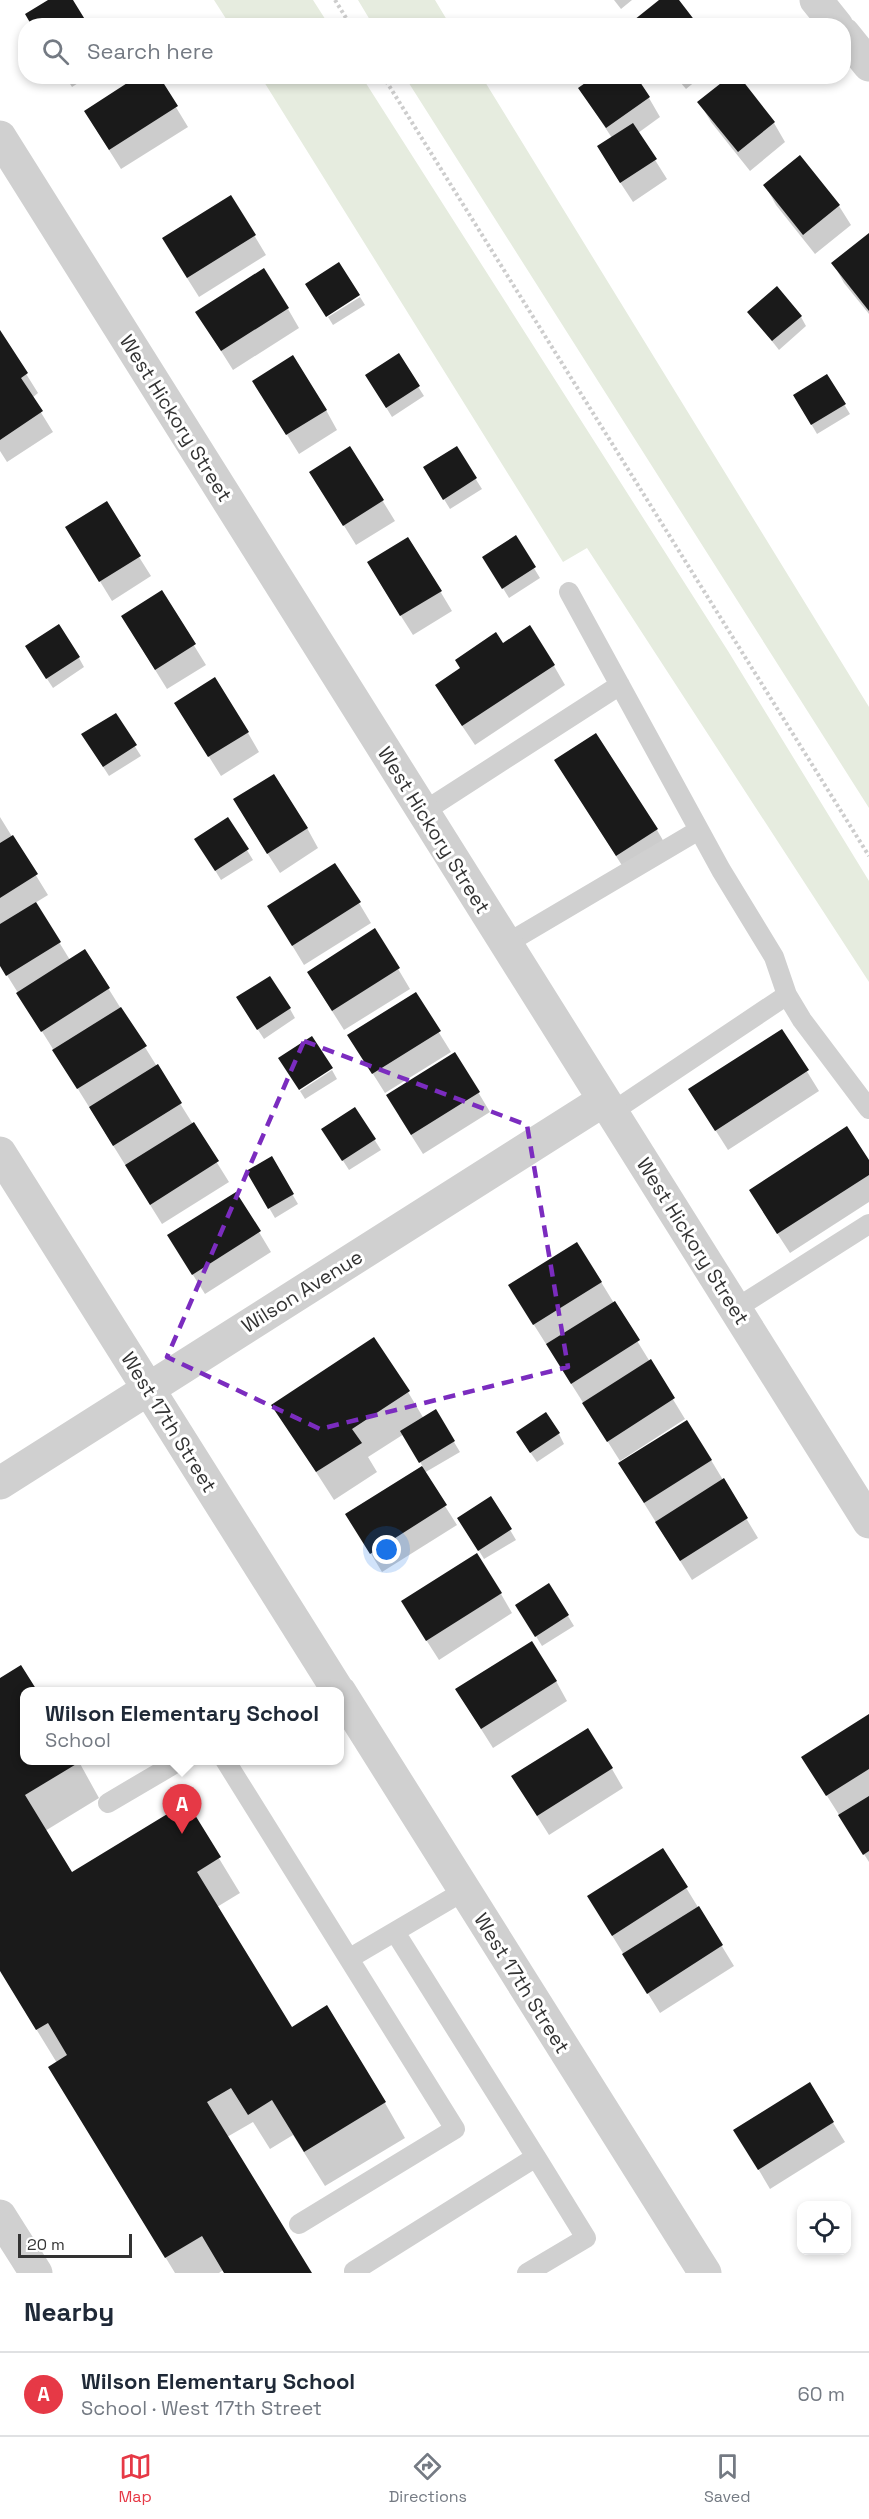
<!DOCTYPE html>
<meta charset="utf-8">
<style>
:root{--surface:#fff;--page:#f6f6f7;--text:#1f2937;--muted:#747a83;--line:#e0e1e3;--accent:#e63946}
body{margin:0;font-family:"Space Grotesk",sans-serif;background:var(--page);color:var(--text)}
.controls{position:absolute;right:18px;bottom:18px;display:grid;overflow:hidden;border-radius:12px;box-shadow:0 3px 9px #0003}
.controls button{width:54px;height:54px;display:grid;place-items:center;padding:0;border:0;border-bottom:2px solid var(--line);background:var(--surface);color:var(--text);font:30px sans-serif}
.scale{position:absolute;left:18px;bottom:15px;width:114px;box-sizing:border-box;padding-left:6px;border:3px solid #333;border-top:0;font-size:16px;line-height:21px;white-space:nowrap;color:#333;-webkit-text-stroke:4px #fff;paint-order:stroke}
.you{position:absolute;left:387px;top:1550px;width:21px;height:21px;margin:-15px;border:4px solid #fff;border-radius:50%;background:#1a73e8;box-shadow:0 0 0 9px #1a73e833}
.badge{display:grid;place-items:center;width:39px;height:39px;border-radius:50%;background:var(--accent);color:#fff;font-size:20px;font-weight:700}
.pin{position:absolute;translate:-50% -50px;filter:drop-shadow(0 2px 3px #0008)}
.pin::after{content:'';position:absolute;top:32px;width:21px;height:18px;background:inherit;clip-path:polygon(0 0,100% 0,50% 100%)}
.popup{position:absolute;left:20px;top:1687px;width:324px;height:78px;box-sizing:border-box;display:grid;place-content:center;border-radius:12px;background:var(--surface);filter:drop-shadow(0 2px 4px #0005);font-size:20px;white-space:nowrap;color:var(--muted)}
.popup b{font-size:22px;color:var(--text)}
.popup::after{content:'';position:absolute;left:50%;top:100%;margin-left:-12px;border:12px solid transparent;border-top-color:var(--surface)}
.list{margin:0;padding:0;list-style:none}
h2{display:flex;justify-content:space-between;align-items:center;height:78px;margin:0;padding:0 24px;font-size:26px}
h2 small{font-size:20px;font-weight:400;color:var(--muted)}
.list li{display:grid;grid-template-columns:39px 1fr auto;gap:18px;align-items:center;box-sizing:border-box;height:84px;padding:0 24px;border-top:2px solid var(--line)}
.list b{display:block;font-size:22px;white-space:nowrap}
.list p{margin:0;font-size:20px;white-space:nowrap;color:var(--muted)}
.list em{font-size:20px;font-style:normal;color:var(--muted)}
.icon{flex:none;width:33px;height:33px;fill:none;stroke:currentColor;stroke-width:2;stroke-linecap:round;stroke-linejoin:round}
.map{position:relative;flex:none;width:869px;height:2273px;overflow:hidden}
.search{position:absolute;background:var(--surface);box-shadow:0 3px 9px #0003;left:18px;right:18px;top:18px;height:66px;display:flex;align-items:center;gap:15px;box-sizing:border-box;padding:0 21px;border-radius:24px;color:var(--muted);font-size:22px}
.sheet{height:162px;background:var(--surface)}
nav{display:flex;justify-content:space-around;align-items:center;box-sizing:border-box;height:84px;border-top:2px solid var(--line);background:var(--surface);font-size:16px;color:var(--muted)}
nav a{display:grid;justify-items:center;gap:3px}
nav .on{color:var(--accent)}
.map>svg:first-child{display:block}
.green{fill:#e6ecdf}
.shadow{fill:#0003}
.building{fill:#1a1a1a}
.lines{fill:none;stroke-linecap:round;stroke-linejoin:round}
.path{stroke:#cdcdcd;stroke-width:4;stroke-dasharray:3 3;stroke-linecap:butt}
.service{stroke:#d0d0d0;stroke-width:20}
.minor{stroke:#d0d0d0;stroke-width:33}
.marked{fill:none;stroke:#7b2cbf;stroke-width:4.5;stroke-dasharray:12 8;stroke-linejoin:round}
.labels{text-anchor:middle;dominant-baseline:central;stroke-width:6;stroke-linejoin:round;paint-order:stroke}
.street-label{font-size:20px;fill:#333;stroke:#fff}
</style>
<div class="map">
<svg width="869" height="2273" viewBox="0 0 869 2273">
<rect width="100%" height="100%" fill="#fff"/>
<path class="green" d="M214,0H313L329,25H230Z
M358,0H435L450,25H373Z
M261,77H362L728,651L869,881V982L587,548L563,562Z
M405,77H482L869,707V808Z"/>
<path class="shadow" d="M614,0H632L621,9Z
M65,76H89L72,87Z
M157,76L188,127L121,169L97,131Z
M675,76H702L686,89Z
M580,89L649,98L660,117L638,133L667,179L633,202L610,167L612,138Z
M699,102L774,123L785,142L750,171L711,122Z
M765,185L839,206L851,225L815,254L776,205Z
M254,235L266,255L199,297L175,259Z
M869,236V314L844,283L833,263Z
M360,297L365,305L333,325L328,317Z
M288,309L299,328L233,370L209,332Z
M749,312L801,317L806,326L779,350Z
M0,332L38,393L32,398L53,432L7,462L0,451Z
M398,355L424,396L392,417L367,376Z
M827,376L850,414L817,434L795,396Z
M266,401L326,410L337,430L299,454Z
M350,448L395,521L356,545L323,492Z
M456,448L482,489L450,509L425,468Z
M515,537L540,578L509,598L484,557Z
M79,547L139,557L151,576L112,601Z
M380,583L440,591L452,611L413,635Z
M161,592L206,665L167,689L134,636Z
M502,645L554,666L565,685L475,745L448,705Z
M32,656L79,658L84,667L53,688Z
M115,715L141,756L109,776L89,745Z
M188,723L248,733L259,752L221,776Z
M556,761L657,830L668,849L628,875Z
M0,817L48,895L35,903L70,960L85,951L229,1182L162,1224L0,964Z
M228,819L253,860L221,880L196,839Z
M246,820L307,828L318,848L280,873Z
M359,903L371,923L304,965L281,927Z
M375,930L410,989L344,1030L320,992Z
M415,994L451,1052L385,1093L361,1055Z
M243,1007L290,1009L295,1018L264,1039Z
M782,1031L819,1091L728,1150L702,1109Z
M332,1070L337,1079L305,1099L300,1091Z
M478,1092L490,1112L423,1154L399,1116Z
M355,1109L381,1150L349,1170L329,1139Z
M271,1158L298,1204L275,1218L248,1172Z
M869,1163V1202L790,1253L762,1210Z
M236,1194L271,1252L205,1294L181,1256Z
M601,1282L685,1419L620,1461L522,1306Z
M408,1392L424,1419L436,1412L460,1452L424,1473L457,1525L382,1572L347,1514L423,1467L404,1434L368,1457L377,1472L334,1500L273,1405Z
M559,1434L564,1444L537,1462L523,1442Z
M711,1460L758,1538L692,1580L632,1484Z
M491,1498L516,1540L484,1559L459,1518Z
M549,1585L574,1626L542,1646L517,1605Z
M501,1594L512,1613L439,1660L414,1621Z
M0,1680L24,1692V1760H78L99,1798L45,1831L71,1874L186,1804L240,1893L217,1907L291,2029L385,2103L405,2138L325,2186L293,2135L270,2149L253,2122L227,2137L310,2273H225L223,2270L219,2273H175L71,2102L57,2063L0,1970Z
M556,1681L567,1701L493,1748L469,1710Z
M869,1716V1862L815,1777Z
M612,1769L623,1788L549,1835L525,1797Z
M663,1850L734,1966L660,2013L600,1916Z
M809,2084L845,2142L770,2189L747,2150Z"/>
<path class="building" d="M48,0H73L89,26H32L25,14Z
M659,0H679L699,26H638L634,20Z
M138,76H159L178,106L109,150L84,111Z
M595,76H636L650,97L606,128L578,88Z
M730,76H739L775,122L738,152L697,102Z
M633,123L657,159L620,183L597,146Z
M800,155L840,205L803,235L763,185Z
M231,195L256,235L187,278L162,238Z
M869,233V311L831,263Z
M339,262L360,295L326,317L305,284Z
M264,268L289,308L221,351L195,312Z
M777,286L802,316L772,341L747,312Z
M0,330L28,373L21,378L43,411L0,440Z
M399,353L420,386L386,408L365,375Z
M293,355L327,410L286,435L252,381Z
M827,374L846,404L811,425L793,395Z
M350,446L384,500L343,526L309,472Z
M457,446L477,478L443,500L423,467Z
M107,501L141,556L99,582L65,527Z
M516,535L536,567L502,589L482,557Z
M408,537L442,591L400,616L367,562Z
M162,590L196,644L155,670L121,616Z
M59,624L80,657L46,679L25,646Z
M530,625L555,665L462,726L435,685L460,668L455,660L496,632L503,643Z
M215,677L249,732L208,757L174,703Z
M116,713L137,745L103,767L81,734Z
M596,733L658,829L616,856L554,760Z
M274,774L308,828L267,854L233,799Z
M228,817L249,849L215,871L194,839Z
M13,835L38,874L0,898V843Z
M335,863L361,902L292,946L267,906Z
M36,902L61,942L6,976L0,966V924Z
M375,928L400,968L332,1011L307,972Z
M85,949L110,988L41,1032L16,993Z
M270,976L291,1008L257,1030L236,997Z
M416,992L441,1031L372,1074L347,1035Z
M121,1007L147,1046L77,1089L52,1050Z
M782,1029L809,1070L715,1131L688,1089Z
M312,1036L333,1068L299,1090L278,1058Z
M455,1052L480,1092L411,1135L386,1095Z
M158,1064L182,1103L113,1146L89,1107Z
M355,1107L376,1139L342,1161L321,1129Z
M194,1122L219,1161L150,1205L125,1165Z
M847,1126L869,1160V1175L777,1234L749,1190Z
M272,1156L294,1194L268,1209L246,1171Z
M236,1192L261,1231L192,1275L167,1235Z
M577,1242L602,1282L533,1325L508,1285Z
M615,1301L640,1340L571,1384L546,1344Z
M374,1337L410,1391L352,1429L362,1443L316,1472L271,1405Z
M651,1359L675,1398L607,1442L582,1403Z
M436,1409L455,1441L419,1463L400,1431Z
M546,1412L560,1433L530,1453L516,1432Z
M687,1420L712,1460L644,1503L618,1463Z
M422,1466L447,1505L370,1554L345,1514Z
M724,1478L748,1518L680,1561L655,1522Z
M491,1496L512,1529L478,1551L457,1518Z
M477,1553L502,1593L426,1641L401,1601Z
M549,1583L569,1615L535,1637L515,1605Z
M532,1641L557,1681L481,1729L455,1689Z
M21,1665L38,1692H24V1760H83L25,1795L72,1872L187,1802L221,1857L197,1872L292,2027L327,2005L386,2102L304,2152L272,2100L248,2115L231,2088L207,2102L312,2273H224L202,2236L165,2258L48,2067L67,2055L48,2023L36,2030L0,1971V1678Z
M869,1714V1769L826,1796L801,1757Z
M588,1728L613,1768L537,1816L511,1776Z
M869,1796V1851L863,1855L838,1815Z
M663,1848L688,1887L612,1936L587,1896Z
M699,1906L723,1945L647,1994L622,1954Z
M810,2082L834,2122L758,2170L733,2130Z"/>
<g class="lines">
<path class="path" d="M335,0L351,26
M383,76L869,856"/>
<path class="service" d="M569,592L721,870L774,957L787,995L802,1020L869,1109
M423,812L620,685
M506,944L699,830
M612,1112L787,995
M735,1309L869,1224
M225,1760L455,2129L299,2224
M108,1803L181,1760
M395,1932L536,2157
M350,1958L464,1891
M355,2273L354,2271L536,2157L586,2238L527,2273"/>
<path class="minor" d="M816,0L837,26
M844,34L869,65
M0,137L869,1522
M0,1153L339,1692
M0,1483L604,1100
M340,1692L705,2273
M0,2216L36,2273"/>
</g>
<path class="marked" d="M304,1041L527,1125L568,1367L320,1429L167,1357Z"/>
<g class="labels">
<g class="street-label">
<text transform="translate(176 418) rotate(58)">West Hickory Street</text>
<text transform="translate(434 830) rotate(58)">West Hickory Street</text>
<text transform="translate(693 1241) rotate(58)">West Hickory Street</text>
<text transform="translate(302 1291) rotate(-32)">Wilson Avenue</text>
<text transform="translate(169 1422) rotate(58)">West 17th Street</text>
<text transform="translate(522 1983) rotate(58)">West 17th Street</text>
</g>
</g>
</svg>
<div class="controls">
<button><svg class="icon" aria-label="locate" viewBox="0 0 24 24"><circle cx="12" cy="12" r="6"/><path d="M12 2v4M12 18v4M2 12h4M18 12h4"/></svg></button>
</div>
<div class="scale">20 m</div>
<div class="you"></div>
<div class="pin badge" style="left:182px;top:1834px">A</div>
<div class="popup"><b>Wilson Elementary School</b>School</div>
<div class="search"><svg class="icon" aria-label="search" viewBox="0 0 24 24"><circle cx="10" cy="10" r="6"/><path d="M15 15l6 6"/></svg>Search here</div>
</div>
<section class="sheet">
<h2>Nearby<small></small></h2>
<ul class="list">
<li><span class="badge">A</span><div><b>Wilson Elementary School</b><p>School · West 17th Street</p></div><em>60 m</em></li>
</ul>
</section>
<nav>
<a class="on"><svg class="icon" aria-label="map" viewBox="0 0 24 24"><path d="M3 6l6-2 6 2 6-2v14l-6 2-6-2-6 2zM9 4v14M15 6v14"/></svg>Map</a>
<a><svg class="icon" aria-label="directions" viewBox="0 0 24 24"><path d="M12 3l9 9-9 9-9-9zM9 14v-3h6M13 9l2 2-2 2"/></svg>Directions</a>
<a><svg class="icon" aria-label="saved" viewBox="0 0 24 24"><path d="M7 4h10v16l-5-4-5 4z"/></svg>Saved</a>
</nav>
